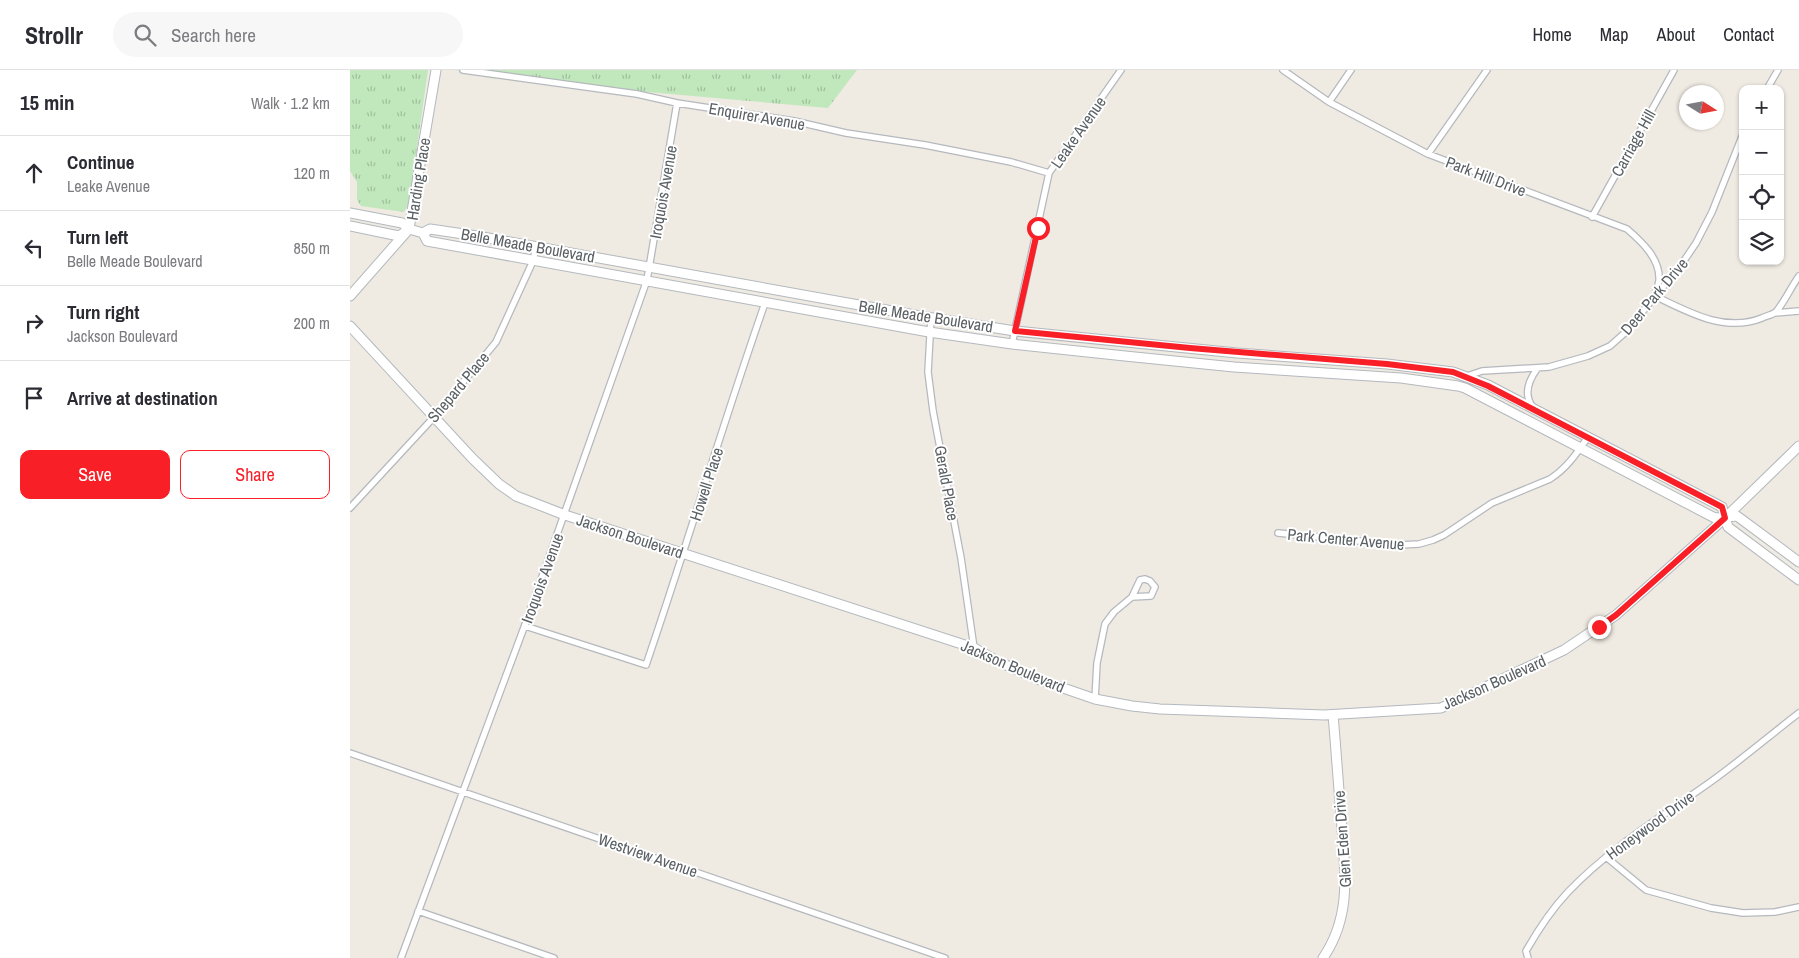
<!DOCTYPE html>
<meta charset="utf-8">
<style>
:root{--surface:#fff;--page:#f7f7f7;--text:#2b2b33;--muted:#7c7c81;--line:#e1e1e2;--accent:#f81f27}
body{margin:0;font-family:"Archivo Narrow",sans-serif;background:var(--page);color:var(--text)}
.controls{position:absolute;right:15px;top:15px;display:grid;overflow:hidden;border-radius:10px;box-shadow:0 1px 4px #0004}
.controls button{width:45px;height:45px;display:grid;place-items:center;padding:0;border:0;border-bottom:1px solid var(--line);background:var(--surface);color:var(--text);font:25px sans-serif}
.compass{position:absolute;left:1329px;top:15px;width:45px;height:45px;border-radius:50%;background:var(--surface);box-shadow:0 1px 4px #0004;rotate:101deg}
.stop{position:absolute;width:15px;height:15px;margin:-11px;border:4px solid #f81f27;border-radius:50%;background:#fff}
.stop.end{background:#f81f27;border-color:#fff;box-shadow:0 1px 5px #0008}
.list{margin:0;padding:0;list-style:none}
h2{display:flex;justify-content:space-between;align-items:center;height:65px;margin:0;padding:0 20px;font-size:21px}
h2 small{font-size:16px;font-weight:400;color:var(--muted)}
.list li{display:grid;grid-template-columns:32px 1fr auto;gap:15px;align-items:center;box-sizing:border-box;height:75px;padding:0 20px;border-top:1px solid var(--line)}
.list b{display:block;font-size:19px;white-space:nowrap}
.list p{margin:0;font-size:16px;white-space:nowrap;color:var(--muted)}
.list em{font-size:16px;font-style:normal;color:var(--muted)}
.actions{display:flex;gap:10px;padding:15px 20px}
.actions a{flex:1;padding:11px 0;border:1px solid var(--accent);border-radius:10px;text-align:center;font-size:18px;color:var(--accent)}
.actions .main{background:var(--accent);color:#fff}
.icon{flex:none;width:28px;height:28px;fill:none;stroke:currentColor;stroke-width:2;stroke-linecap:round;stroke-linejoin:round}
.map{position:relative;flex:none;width:1449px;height:888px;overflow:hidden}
header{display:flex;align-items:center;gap:30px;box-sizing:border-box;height:70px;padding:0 25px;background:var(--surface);border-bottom:1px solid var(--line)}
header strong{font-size:24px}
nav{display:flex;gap:28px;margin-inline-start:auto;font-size:18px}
.search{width:350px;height:45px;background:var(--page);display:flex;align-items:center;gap:12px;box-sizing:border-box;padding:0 18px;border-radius:28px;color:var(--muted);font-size:19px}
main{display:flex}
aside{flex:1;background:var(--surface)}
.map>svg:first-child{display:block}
.grass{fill:url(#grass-tufts)}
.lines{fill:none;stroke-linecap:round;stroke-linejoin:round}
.street-casing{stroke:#b5b9be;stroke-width:8}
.secondary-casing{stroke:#b3b9be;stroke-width:11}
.street{stroke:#fff;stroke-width:5.5}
.secondary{stroke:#fff;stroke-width:9}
.route{stroke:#f81f27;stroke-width:6}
.labels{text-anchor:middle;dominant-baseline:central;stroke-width:4;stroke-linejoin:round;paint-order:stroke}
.street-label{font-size:16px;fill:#5a6064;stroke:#fff}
</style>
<header>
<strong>Strollr</strong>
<div class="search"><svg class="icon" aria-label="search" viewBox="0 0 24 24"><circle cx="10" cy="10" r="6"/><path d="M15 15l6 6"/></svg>Search here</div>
<nav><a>Home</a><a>Map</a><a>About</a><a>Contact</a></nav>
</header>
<main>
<aside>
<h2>15 min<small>Walk · 1.2 km</small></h2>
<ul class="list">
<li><svg class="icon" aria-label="ahead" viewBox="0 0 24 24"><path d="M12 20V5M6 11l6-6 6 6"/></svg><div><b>Continue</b><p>Leake Avenue</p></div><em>120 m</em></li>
<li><svg class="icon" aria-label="left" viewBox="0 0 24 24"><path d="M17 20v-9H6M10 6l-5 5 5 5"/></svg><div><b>Turn left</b><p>Belle Meade Boulevard</p></div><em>850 m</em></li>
<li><svg class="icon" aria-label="right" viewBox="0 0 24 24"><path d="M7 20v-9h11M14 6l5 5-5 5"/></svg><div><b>Turn right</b><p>Jackson Boulevard</p></div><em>200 m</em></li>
<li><svg class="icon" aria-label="arrive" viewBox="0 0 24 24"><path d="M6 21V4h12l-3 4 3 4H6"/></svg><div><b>Arrive at destination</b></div></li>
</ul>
<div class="actions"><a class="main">Save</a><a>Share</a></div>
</aside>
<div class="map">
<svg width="1449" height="888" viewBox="0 0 1449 888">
<defs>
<pattern id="grass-tufts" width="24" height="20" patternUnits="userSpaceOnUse" patternTransform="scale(1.25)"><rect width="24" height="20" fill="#c1e8bc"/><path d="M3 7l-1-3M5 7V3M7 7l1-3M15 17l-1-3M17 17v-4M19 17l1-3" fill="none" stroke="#a0bf9c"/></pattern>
</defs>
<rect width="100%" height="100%" fill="#efeae2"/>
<path class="grass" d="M0,0H78L59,133L54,142L11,136L7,130V112L0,101Z
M106,0H507L478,38L139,8Z"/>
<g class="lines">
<g class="street-casing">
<path id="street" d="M113,0L287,24L327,33L444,51L496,63L575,75L661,92L699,103
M933,0L979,32L1078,84L1277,159C1291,171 1311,189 1309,211C1308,216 1306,221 1305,226C1338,242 1375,263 1412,248C1416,246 1422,245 1426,242C1435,231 1441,217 1449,206
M1417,19L1428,0
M979,32L1001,0
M1078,84L1137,0
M1242,147L1324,0
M1425,243L1449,241
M581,248L578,302L583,341L611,488L624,578
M662,274L699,103L771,0
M1117,306L1132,301L1199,297L1238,286L1260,276L1278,260L1305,226L1327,201L1346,173L1362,142L1393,64
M1182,336C1173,323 1179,310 1187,299
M0,438L85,346L146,272L183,191L186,177
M928,463L1050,475L1069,474L1083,470L1094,465L1142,433L1200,409C1217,398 1227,383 1238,367
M175,556L296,595C337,475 373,353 415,233
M745,629L747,593L755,554L764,542L782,527L790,510L795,509L800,511L805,517L801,526L782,527
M0,683L595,888
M1256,787L1296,820L1361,838L1393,843L1425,842L1449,837
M68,841L204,888
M51,888L176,552L297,210L327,33
M1178,888L1176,881C1188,860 1201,840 1218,822C1259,779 1311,747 1359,713C1390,691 1419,666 1449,643"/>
</g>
<g class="secondary-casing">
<path id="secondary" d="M0,143L52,153L59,159L73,163L77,171L579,262L662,274L775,286L884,297L1051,308L1108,316L1115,318L1365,448L1387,446L1449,492
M0,156L49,166L55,162
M73,163L80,159L127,166L570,246L665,261L887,283L1037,294L1103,302L1138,315L1372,437L1378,457L1449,510
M0,226L59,159L86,0
M0,256L122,388L149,414L166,426L215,445L624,578L649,592L690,610L745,629L782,636L810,639L974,645L1091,638L1214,580L1266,545L1375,448L1449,376
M973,888C1004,843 994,795 991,744C988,711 986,678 983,645"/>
</g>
<use href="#street" class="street"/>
<use href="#secondary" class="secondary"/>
</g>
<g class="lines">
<path class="route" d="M688,158L665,261L840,278L1037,294L1103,302L1138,316L1372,437L1375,448L1266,545L1249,557"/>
</g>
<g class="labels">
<g class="street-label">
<text transform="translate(407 46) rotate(10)">Enquirer Avenue</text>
<text transform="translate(728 62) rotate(-55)">Leake Avenue</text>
<text transform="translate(1283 73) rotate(-61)">Carriage Hill</text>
<text transform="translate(1136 106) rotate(21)">Park Hill Drive</text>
<text transform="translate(68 109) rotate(-81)">Harding Place</text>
<text transform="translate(313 122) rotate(-80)">Iroquois Avenue</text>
<text transform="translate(178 175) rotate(10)">Belle Meade Boulevard</text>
<text transform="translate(1304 226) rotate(-50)">Deer Park Drive</text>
<text transform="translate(576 246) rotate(9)">Belle Meade Boulevard</text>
<text transform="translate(108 317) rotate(-50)">Shepard Place</text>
<text transform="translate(597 413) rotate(80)">Gerald Place</text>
<text transform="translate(356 414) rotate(-72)">Howell Place</text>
<text transform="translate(280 466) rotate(18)">Jackson Boulevard</text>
<text transform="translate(996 469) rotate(5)">Park Center Avenue</text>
<text transform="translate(192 508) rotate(-70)">Iroquois Avenue</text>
<text transform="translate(663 596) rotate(23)">Jackson Boulevard</text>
<text transform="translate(1144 612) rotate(-24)">Jackson Boulevard</text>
<text transform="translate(1300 755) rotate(-36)">Honeywood Drive</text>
<text transform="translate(992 769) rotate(-94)">Glen Eden Drive</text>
<text transform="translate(298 785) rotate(19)">Westview Avenue</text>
</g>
</g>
</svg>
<div class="controls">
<button>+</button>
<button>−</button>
<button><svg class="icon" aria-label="locate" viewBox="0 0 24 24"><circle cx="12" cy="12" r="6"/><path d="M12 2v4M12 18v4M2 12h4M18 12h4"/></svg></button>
<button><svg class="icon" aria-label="layers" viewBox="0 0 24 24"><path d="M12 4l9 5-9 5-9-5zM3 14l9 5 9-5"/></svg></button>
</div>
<svg class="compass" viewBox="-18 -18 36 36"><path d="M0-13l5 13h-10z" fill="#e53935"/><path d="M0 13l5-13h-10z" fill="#7c7c81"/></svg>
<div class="stop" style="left:688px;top:158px"></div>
<div class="stop end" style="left:1249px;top:557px"></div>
</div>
</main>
